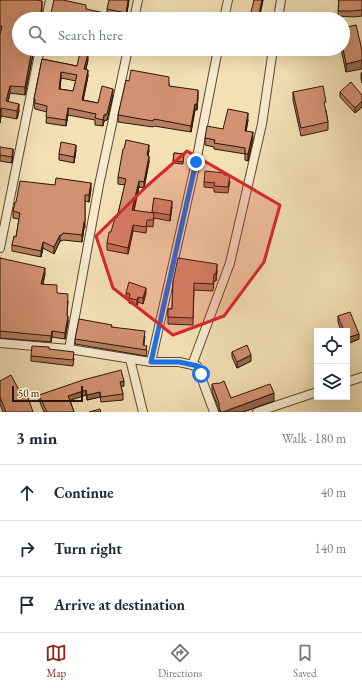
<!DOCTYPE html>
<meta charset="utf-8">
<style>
:root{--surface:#fff;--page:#f6f6f7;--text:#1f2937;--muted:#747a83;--line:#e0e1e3;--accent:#8f2418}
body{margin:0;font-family:"EB Garamond",serif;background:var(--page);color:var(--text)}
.controls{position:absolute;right:12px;bottom:12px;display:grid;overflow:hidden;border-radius:0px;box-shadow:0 4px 16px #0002}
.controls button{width:36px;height:36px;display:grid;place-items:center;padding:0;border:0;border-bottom:1px solid var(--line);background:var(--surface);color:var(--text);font:20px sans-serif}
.scale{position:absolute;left:12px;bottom:10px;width:71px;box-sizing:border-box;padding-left:4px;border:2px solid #2b1603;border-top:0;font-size:11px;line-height:14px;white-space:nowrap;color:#2b1603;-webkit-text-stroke:3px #f7ebcf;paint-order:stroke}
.stop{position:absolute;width:12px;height:12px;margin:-9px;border:3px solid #1a73e8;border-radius:50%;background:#fff}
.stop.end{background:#1a73e8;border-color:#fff;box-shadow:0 1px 4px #0008}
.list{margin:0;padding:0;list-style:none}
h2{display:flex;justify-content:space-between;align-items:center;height:52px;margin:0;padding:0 16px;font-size:17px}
h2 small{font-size:13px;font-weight:400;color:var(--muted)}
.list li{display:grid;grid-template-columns:26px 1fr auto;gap:12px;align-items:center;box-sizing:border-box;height:56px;padding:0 16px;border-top:1px solid var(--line)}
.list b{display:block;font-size:15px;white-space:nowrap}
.list em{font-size:13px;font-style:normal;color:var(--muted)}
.icon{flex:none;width:22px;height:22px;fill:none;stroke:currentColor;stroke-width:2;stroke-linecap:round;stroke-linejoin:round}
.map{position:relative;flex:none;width:362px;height:412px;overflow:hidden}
.search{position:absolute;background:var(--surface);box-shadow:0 4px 16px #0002;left:12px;right:12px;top:12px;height:44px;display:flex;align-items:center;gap:10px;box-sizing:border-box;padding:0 14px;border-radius:22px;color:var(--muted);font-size:15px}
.sheet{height:220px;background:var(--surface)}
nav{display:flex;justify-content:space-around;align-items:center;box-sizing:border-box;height:56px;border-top:1px solid var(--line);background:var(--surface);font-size:11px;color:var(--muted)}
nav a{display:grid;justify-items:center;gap:2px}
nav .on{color:var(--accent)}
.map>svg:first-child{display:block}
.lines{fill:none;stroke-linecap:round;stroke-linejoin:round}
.street-casing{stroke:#5d4830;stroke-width:10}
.street{stroke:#f7ebcf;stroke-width:8}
.wall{fill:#b57d62;stroke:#2b1603;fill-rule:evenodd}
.shaded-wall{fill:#936650;stroke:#2b1603}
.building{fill:#d29172;stroke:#2b1603;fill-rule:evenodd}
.route{stroke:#1a73e8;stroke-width:5}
.marked{fill:#d62828;fill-opacity:0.2;stroke:#d62828;stroke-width:3;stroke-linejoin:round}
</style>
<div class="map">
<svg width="362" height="412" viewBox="0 0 362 412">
<rect width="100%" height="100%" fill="#f3e0b5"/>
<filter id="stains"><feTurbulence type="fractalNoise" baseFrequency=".005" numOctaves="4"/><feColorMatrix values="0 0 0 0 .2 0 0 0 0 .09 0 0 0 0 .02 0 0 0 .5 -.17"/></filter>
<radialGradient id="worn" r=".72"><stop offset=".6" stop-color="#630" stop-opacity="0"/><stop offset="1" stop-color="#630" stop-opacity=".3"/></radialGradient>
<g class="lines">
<g class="street-casing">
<path id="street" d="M46,19L50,0
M134,19L138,0
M224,19L228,0
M278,19L281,0
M0,248L40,49
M0,343L69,349L151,362H179L197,366L214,412
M69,349L99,185L128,49
M130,359L143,412
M151,362L196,162L218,49
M192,365L230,263L262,124L273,49
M347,382L362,377
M257,412L317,392"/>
</g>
<use href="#street" class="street"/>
</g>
<path class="wall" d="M0,0L42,9V14L45,17L86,9L105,19H19L34,49L25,95L10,93L8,102L19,111L17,119L1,116L0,123Z
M129,0L126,19H117L107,17V9Z
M263,0L259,19H250V16Z
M339,0H362V16L354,17L338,16Z
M356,25L346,72L341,49H343Z
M176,49H195L194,54L176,51Z
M42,59L77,66L88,60L86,69L88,76L83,100L98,103L113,95L107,120L104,121L103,126L95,125V120L68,115L66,126L46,123L47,112L35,109L34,105V99ZM61,78L76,81L73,91L60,89Z
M362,72V83L361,79V73Z
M129,81L169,83V86L198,97L197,110H195L191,132L154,126L153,127L118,122V115Z
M293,92L326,110L328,122V130L301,136L293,100Z
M340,92L362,95V107L355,113L340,97Z
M248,120L246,131L253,138L248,161L245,160V154L214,149V147L205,145V138L223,129Z
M0,147L13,155L12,163L0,161Z
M76,150L74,163L59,160V154Z
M149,151L148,155L149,162L144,188L139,187L134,211L152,213L154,198L172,207L170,221L154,218L153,227L147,226L146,233L133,231L128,254L107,250V243L117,218L125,185L118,184V177Z
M174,153L184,154L183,164L173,163Z
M224,175L230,181L228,193L214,192V188L204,187V182Z
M91,189L89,202L85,201V228H84L82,242L63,240L62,241H60L54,254L43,248L41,257L12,251V245L16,237L19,219L13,218V211L16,202Z
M0,258L45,274L43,284L68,301L67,316L68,322L65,339L52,337L51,342L0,338Z
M217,271L216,281H214L213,291L194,290L193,325L168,324V309H172L173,281Z
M126,293H146L143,304L138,302L137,306L129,303V300L126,299Z
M338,316L359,339L347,344V331H341L338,322Z
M112,327L145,336L144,345L147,351L146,356L75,344V339Z
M49,349L74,358L73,366L31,361V356Z
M232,352L251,361L237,368L232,357Z
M0,381L21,394L33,412H3L0,404Z
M212,384L231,398L274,401L243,412H219V409L212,392Z
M124,386L121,387L123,394V400L101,402L100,397L87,400L86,395L70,400L74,412H44L39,400V395Z"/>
<path class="shaded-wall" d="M128,0H129L126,19V13Z
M262,0H263L259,19H258Z
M42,1V9L41,19V13Z
M32,49H34L25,95V87Z
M88,54V60L84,75V69Z
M362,60V69L346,72V64Z
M88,70V76L82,106V100Z
M61,72V78L59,95V89Z
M10,86V93L6,109V101Z
M113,89V95L107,120L104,121L103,126V120L104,115Z
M198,90V97L197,110V104Z
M362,101V107L355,113V108Z
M19,104V111L17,119V111Z
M195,104V110L191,132V126Z
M1,108V116L0,123V115Z
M68,108V115L66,126V120Z
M248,113V120L245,137V131Z
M253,132V138L248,161V154Z
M76,145V150L74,163V157Z
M149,145V151L147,161V155Z
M13,149V155L12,163V157Z
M149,156V162L144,188V182Z
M139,181V187L132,217V210Z
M91,183V189L89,202V195Z
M172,201V207L170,221V215Z
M84,222V228L82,242V235Z
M133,225V231L128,254V248Z
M60,235V241L54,254V247Z
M43,242V248L41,257V251Z
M217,264V271L216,281V274Z
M45,268V274L41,290V284Z
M146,288V293L143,304V298Z
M138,297V302L137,306V300Z
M68,316V322L65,339V333Z
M52,331V337L51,342V336Z
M359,334V339L347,344V338Z
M251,355V361L237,368V362Z
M124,381V386L120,387V382Z
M86,390V395L68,401V396Z
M100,392V397L87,400V395Z
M274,393V401L243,412H223Z"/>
<path class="building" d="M0,0H36L42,1L41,13L45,17L50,15L51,13L54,0H63L86,5V9L105,13L104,19H19V49H32L25,87L10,86L6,101L19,104L17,111L1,108L0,115V35L2,26H0Z
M109,0H128L126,13L107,9Z
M254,0H262L258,18L250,16Z
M339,0H362V10L354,11H338Z
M356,25L362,50V60L346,64L343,49V28Z
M80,52L88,54L84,69L88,70L82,100L98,103L102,86L113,89L107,114L104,115L103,120L95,118L96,114L68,108L66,120L46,117L47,106L35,103V99H34L42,59L77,66ZM61,72L77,75L73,91L59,89Z
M131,70L169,77V86L198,90L197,104H195L191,126L154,119L153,121L118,115L126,80L129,81Z
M351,82L362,95V101L355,108L340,92Z
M323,86L326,102H324L328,122L301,128L293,92Z
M228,109L248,113L245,131L253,132L248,154H245V148L214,143L215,140L205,138L207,126L223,129Z
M126,140L149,145L147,155L149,156L144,182L139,181L132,210L154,213L153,220H147L146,227L133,225L128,248L107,243L109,232H111L115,218H117L126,179L118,177L123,149H124Z
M61,142L76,145L74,157L59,154Z
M0,147L13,149L12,157L0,155Z
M174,153L184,154L183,162L173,161Z
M205,171L224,173V175H230L228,187L214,186L215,183L204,182Z
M56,178L91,183L89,195H85V222H84L82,235L63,233L62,235H60L54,247L43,242L41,251L12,245L14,236L16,237L20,213L13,211L15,202H16L20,181L55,185Z
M154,198L172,201L170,215L152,212Z
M0,258L45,268L41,284L57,285V293L68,294L67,316H68L65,333L52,331L51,336L0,331Z
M178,258L217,264L216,274H214L213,284L194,283L193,318L168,317V309H172L173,281Z
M129,282L146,288L143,298L138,297L137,300L129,298L130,294L126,293Z
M350,312L359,334L347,338V331H344L338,316Z
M79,319L112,325L111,327L145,331L143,345L147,346L146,350L75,339Z
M247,345L251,355L237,362L232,352Z
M32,346L49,347V349L74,352L73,360L31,356Z
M121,370L124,381L120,382L123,394L101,397L100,392L87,395L86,390L68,396L74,412H47L39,395L83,380Z
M11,375L21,394L26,392L33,412H6L0,397V381Z
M224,381L231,398L270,384L274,393L223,412H221L219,407V403L212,384L218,383V384Z
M100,409L101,412H89Z"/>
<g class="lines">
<path class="route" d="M196,162L151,362H179L198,366L201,374"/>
</g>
<path class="marked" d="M187,151L280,205L264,262L224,316L173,335L113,288L96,236L148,185Z"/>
<rect width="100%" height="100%" filter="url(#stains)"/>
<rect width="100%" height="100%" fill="url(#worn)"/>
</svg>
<div class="controls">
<button><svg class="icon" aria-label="locate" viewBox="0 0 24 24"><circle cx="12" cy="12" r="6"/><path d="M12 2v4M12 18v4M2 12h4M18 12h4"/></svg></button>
<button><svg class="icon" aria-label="layers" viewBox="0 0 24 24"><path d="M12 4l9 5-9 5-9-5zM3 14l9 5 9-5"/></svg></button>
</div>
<div class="scale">50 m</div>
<div class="stop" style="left:201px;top:374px"></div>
<div class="stop end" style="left:196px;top:162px"></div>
<div class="search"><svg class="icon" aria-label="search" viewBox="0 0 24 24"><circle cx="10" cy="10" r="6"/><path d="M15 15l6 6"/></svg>Search here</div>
</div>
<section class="sheet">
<h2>3 min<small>Walk · 180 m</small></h2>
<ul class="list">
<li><svg class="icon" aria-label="ahead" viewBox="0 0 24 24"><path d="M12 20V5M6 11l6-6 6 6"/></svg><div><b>Continue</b></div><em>40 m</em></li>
<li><svg class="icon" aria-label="right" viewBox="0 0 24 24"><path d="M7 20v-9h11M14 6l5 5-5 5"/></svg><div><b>Turn right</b></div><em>140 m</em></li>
<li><svg class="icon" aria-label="arrive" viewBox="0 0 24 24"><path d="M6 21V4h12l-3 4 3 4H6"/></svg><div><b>Arrive at destination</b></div></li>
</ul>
</section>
<nav>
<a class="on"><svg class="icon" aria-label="map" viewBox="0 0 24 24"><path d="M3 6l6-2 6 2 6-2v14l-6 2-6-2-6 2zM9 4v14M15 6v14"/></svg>Map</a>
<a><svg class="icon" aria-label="directions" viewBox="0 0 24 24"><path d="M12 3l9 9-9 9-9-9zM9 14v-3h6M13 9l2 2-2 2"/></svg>Directions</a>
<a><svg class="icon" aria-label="saved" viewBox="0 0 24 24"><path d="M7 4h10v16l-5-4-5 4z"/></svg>Saved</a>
</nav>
